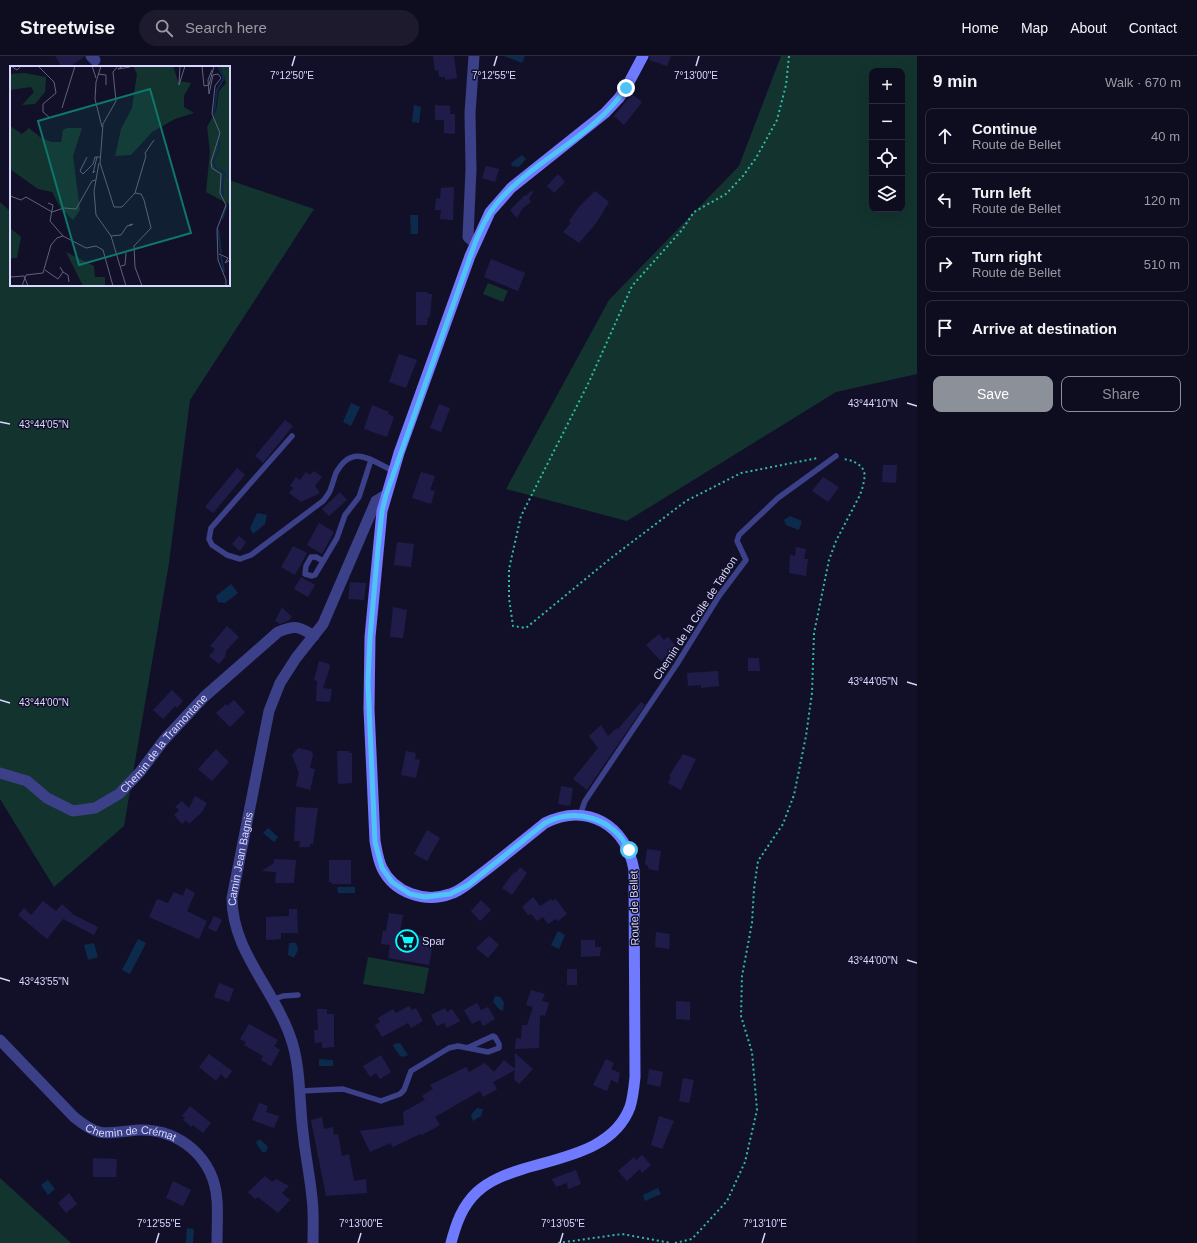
<!DOCTYPE html>
<meta charset="utf-8">
<style>
:root{--surface:#0e0c1f;--page:#1c1a2c;--text:#f1f3f6;--muted:#9b9ba4;--line:#2e2c3d;--accent:#8c9099}
body{margin:0;font-family:Arial,sans-serif;background:var(--page);color:var(--text)}
.controls{position:absolute;right:12px;top:12px;display:grid;overflow:hidden;border-radius:8px;box-shadow:0 4px 16px #0002}
.controls button{width:36px;height:36px;display:grid;place-items:center;padding:0;border:0;border-bottom:1px solid var(--line);background:var(--surface);color:var(--text);font:20px sans-serif}
.stop{position:absolute;width:12px;height:12px;margin:-9px;border:3px solid #4fc3f7;border-radius:50%;background:#fff}
.stop.end{background:#4fc3f7;border-color:#fff;box-shadow:0 1px 4px #0008}
.list{margin:0;padding:0;list-style:none}
h2{display:flex;justify-content:space-between;align-items:center;height:52px;margin:0;padding:0 16px;font-size:17px}
h2 small{font-size:13px;font-weight:400;color:var(--muted)}
.list li{display:grid;grid-template-columns:26px 1fr auto;gap:12px;align-items:center;box-sizing:border-box;height:56px;margin:0 8px 8px;padding:0 8px;border:1px solid var(--line);border-radius:8px}
.list b{display:block;font-size:15px;white-space:nowrap}
.list p{margin:0;font-size:13px;white-space:nowrap;color:var(--muted)}
.list em{font-size:13px;font-style:normal;color:var(--muted)}
.actions{display:flex;gap:8px;padding:12px 16px}
.actions a{flex:1;padding:9px 0;border:1px solid var(--accent);border-radius:8px;text-align:center;font-size:14px;color:var(--accent)}
.actions .main{background:var(--accent);color:#fff}
.icon{flex:none;width:22px;height:22px;fill:none;stroke:currentColor;stroke-width:2;stroke-linecap:round;stroke-linejoin:round}
.map{position:relative;flex:none;width:917px;height:1187px;overflow:hidden}
header{display:flex;align-items:center;gap:24px;box-sizing:border-box;height:56px;padding:0 20px;background:var(--surface);border-bottom:1px solid var(--line)}
header strong{font-size:19px}
nav{display:flex;gap:22px;margin-inline-start:auto;font-size:14px}
.search{width:280px;height:36px;background:var(--page);display:flex;align-items:center;gap:10px;box-sizing:border-box;padding:0 14px;border-radius:22px;color:var(--muted);font-size:15px}
main{display:flex}
aside{flex:1;background:var(--surface)}
.map>svg:first-child{display:block}
.green{fill:#13332f;fill-rule:evenodd}
.water{fill:#0c2a4c}
.building{fill:#201c4a}
.lines{fill:none;stroke-linecap:round;stroke-linejoin:round}
.path{stroke:#2fbca5;stroke-width:2;stroke-dasharray:2 3;stroke-linecap:butt}
.service{stroke:#3b4088;stroke-width:5.5}
.minor{stroke:#3b4088;stroke-width:11}
.tertiary{stroke:#3b4088;stroke-width:11}
.secondary{stroke:#6f7aff;stroke-width:11}
.route{stroke:#4fc3f7;stroke-width:5}
.ticks{fill:none;stroke:#d8d8ff;stroke-width:1.5}
.labels{text-anchor:middle;dominant-baseline:central;stroke-width:3;stroke-linejoin:round;paint-order:stroke}
.street-label{font-size:11px;fill:#d8d8ff;stroke:#121029}
.poi-label{font-size:11px;fill:#d8d8ff;stroke:#121029;text-anchor:start}
.inset-river{fill:none;stroke:#0c2a4c;stroke-width:2}
.inset-road{fill:none;stroke:#61607f;stroke-width:1}
.view{fill:#0f766e;fill-opacity:0.15;stroke:#0f766e;stroke-width:2}
.inset-edge{fill:none;stroke:#d8d8ff;stroke-width:2}
.ticks-label{font-size:10px;text-anchor:middle;fill:#d8d8ff;stroke:#121029;stroke-width:3;stroke-linejoin:round;paint-order:stroke}
</style>
<header>
<strong>Streetwise</strong>
<div class="search"><svg class="icon" aria-label="search" viewBox="0 0 24 24"><circle cx="10" cy="10" r="6"/><path d="M15 15l6 6"/></svg>Search here</div>
<nav><a>Home</a><a>Map</a><a>About</a><a>Contact</a></nav>
</header>
<main>
<div class="map">
<svg width="917" height="1187" viewBox="0 0 917 1187">
<rect width="100%" height="100%" fill="#121029"/>
<path class="green" d="M781,0H917V318L836,336L627,465L506,433L609,244L739,110ZM872,15H902V153H872Z
M229,124L314,153L190,344L169,507L124,770L54,831L0,743V146L11,156V229H229Z
M488,227L508,235L503,246L483,238Z
M368,901L429,912L424,938L363,928Z
M0,1122L71,1187H0Z"/>
<path class="water" d="M504,0H525L522,7Z
M414,49L421,51L419,67L412,66Z
M522,99L526,103L519,111L512,110L511,107Z
M410,159H418V178H411Z
M351,347L360,351L351,370L343,366Z
M257,457L267,459L265,468L253,478L250,472Z
M790,460L802,465L799,474L786,469L784,464Z
M231,528L238,537L225,547L218,546L216,540Z
M268,772L278,781L274,786L263,777Z
M337,831H355V837H338Z
M558,875L565,879L559,893L551,889Z
M138,883L146,887L130,918L122,914Z
M94,887L98,901L88,904L84,889Z
M289,887H296L298,894L294,902L288,899Z
M495,940L500,941L504,946L503,955L500,954L493,946Z
M400,987L408,999L403,1001L400,1000L393,990L394,988Z
M319,1003L333,1004V1010H319Z
M477,1052L483,1053L481,1060L473,1065L471,1059Z
M258,1084H261L268,1091L266,1096H262L256,1087Z
M48,1124L55,1133L48,1139L41,1129Z
M658,1132L661,1138L645,1145L643,1139Z
M187,1172L194,1173L193,1187H186Z"/>
<path class="building" d="M55,0H84V1L69,11H62Z
M433,0H454L457,22L445,24V21H439L438,14L435,15Z
M650,0H671L667,10L649,4Z
M632,38L642,46L624,69L614,60Z
M435,49L450,50V58H455V78L444,77V64H435Z
M486,110L499,113L495,126L482,122Z
M558,118L565,126L554,137L547,130Z
M454,131L453,164L440,163L441,154H435L436,142L440,143L441,132Z
M531,135L533,136L529,143L531,146L523,152L517,162L510,154L525,139L526,140Z
M595,135L609,146L597,166L579,187L563,176L571,167L569,165L579,151Z
M491,203L525,217L518,235L484,221Z
M416,236H427L428,238H432L430,261H428L427,269H416Z
M399,298L417,304L406,332L389,326Z
M439,348L450,352L441,376L430,372Z
M372,349L389,356L388,358L394,361L387,381L364,373Z
M285,364L293,370L263,407L255,400Z
M883,409H897L896,427L882,426Z
M237,412L245,419L213,457L205,451Z
M314,415L322,421L315,430L320,437L301,446L289,437L293,432L290,430L296,421L300,424L306,416L310,419Z
M421,416L435,420L430,434L435,435L431,448L412,442Z
M823,421L839,431L828,446L812,435Z
M340,436L347,444L329,460L322,453Z
M319,467L334,476L322,498L307,489Z
M239,480L246,486L240,495L232,488Z
M397,486L414,488L411,511L394,509Z
M293,490L307,497L295,519L281,511Z
M796,491L806,493L804,503H808L806,520L789,517L790,499L795,500Z
M301,521L315,529L308,541L294,533Z
M350,526L366,527L364,544L348,543Z
M282,551L292,561L288,565L280,568L275,565Z
M393,551L407,554L403,582L390,581Z
M227,570L239,581L226,595L225,601L219,608L209,600L215,593L210,590Z
M659,578L664,584L668,581L676,590L661,605L646,589Z
M748,602H759L760,615H748Z
M319,605L329,608L330,611L323,632L332,633L330,646L316,645L317,625L314,624Z
M718,615L719,630L701,632V629L688,630L687,617Z
M172,634L183,645L177,652L175,650L163,663L153,654Z
M234,644L245,656L230,671L216,657L226,648L227,650Z
M641,646L645,649L587,734L573,723L598,692L589,680L601,669L608,680L617,672L618,673Z
M298,692L311,695L313,698L310,712L315,713L310,734L296,730L299,717L292,699Z
M216,693L229,706L212,725L198,713Z
M337,695H349V697H352V727L338,728Z
M406,695L416,697L415,703L420,704L416,722L401,719Z
M683,698L696,703L681,734L668,727L671,721L669,720Z
M561,730L573,732L570,750L558,748Z
M195,740L207,747L202,756L189,768L186,764L182,768L174,759L179,754L175,751L182,745L189,752Z
M296,751L318,752L313,788H310V791H299L300,785H294Z
M427,774L440,782L427,805L414,798Z
M647,793L661,795L658,815L649,813L647,809L645,808Z
M274,803L296,804L294,827H275L276,816L262,815L274,807Z
M329,804H351V828H332L331,826H329Z
M520,811L527,817L512,839L502,832L514,816L516,817Z
M186,832L195,837L187,855L207,865L199,883L149,861L157,843L168,847L174,836L183,840Z
M533,841L540,850L551,843L552,845L556,843L567,858L558,865L556,863L548,868L543,861L537,865L531,858L528,859L522,851Z
M481,844L491,854L480,865L471,855Z
M43,845L56,855L62,848L74,859L98,871L94,879L63,863L47,883L18,859L24,852L31,859Z
M289,853H297L298,877H281V883L266,884V861L289,860Z
M389,857L403,859L400,876L434,882L429,909L388,902L390,889L381,888L383,874L386,875Z
M214,860L222,864L216,876L208,872Z
M656,876L670,878L669,893L655,891Z
M489,880L499,889L488,902L476,892Z
M581,884H595V891H601L600,900L581,901Z
M567,913H577V929H567Z
M219,927L234,933L229,946L214,941Z
M531,934L545,938L542,945L549,947L545,960L540,959L539,992L515,993L516,982L521,983L522,969H527L533,951L526,949Z
M676,945L690,946V964L676,963Z
M477,947L481,954L488,951L495,963L483,970L480,964L472,968L464,954Z
M409,950L412,954L416,952L423,965L411,972L408,967L382,981L375,969L380,966L378,962L393,953L396,957Z
M445,952L447,956L452,953L460,965L447,972L444,967L437,970L431,959Z
M317,953H327V958H334V991L322,992V986L315,987L314,974H318Z
M249,968L278,984L274,990L280,994L271,1010L261,1004L263,1000L244,989L246,986L240,983Z
M515,997L533,1013L519,1028L514,1023L515,1014L493,1026L497,1033L483,1041L480,1035L435,1061L440,1069L422,1079L420,1078L393,1091L390,1087L370,1096L360,1075L404,1069L403,1056L425,1044L422,1040L433,1033L430,1029L466,1011L469,1016L485,1007L494,1016L504,1004L515,1013Z
M209,998L232,1015L226,1023L221,1018L216,1025L199,1011Z
M381,999L391,1016L380,1023L376,1017L370,1021L363,1010Z
M606,1003L614,1007L611,1013L620,1017L618,1027L611,1024L607,1035L593,1029Z
M649,1013L663,1016L660,1031L647,1028Z
M683,1022L694,1024L689,1047L679,1045Z
M259,1047L268,1050L266,1056L279,1060L274,1072L252,1064Z
M190,1050L211,1067L203,1077L193,1069L191,1071L183,1064L185,1062L182,1060Z
M659,1060L674,1065L662,1093L651,1089Z
M322,1061L324,1073L333,1071L334,1079L338,1078L342,1100L349,1098L354,1125L366,1123L367,1137L326,1140L311,1064Z
M642,1099L651,1109L642,1117L640,1113L627,1125L618,1115L634,1101L636,1104Z
M93,1102L117,1103L116,1121H93Z
M576,1114L581,1128L568,1133L567,1127L556,1131L552,1123Z
M265,1120L272,1126L276,1123L289,1130L282,1137L290,1144L278,1157L258,1141L255,1143L248,1136Z
M173,1125L191,1134L183,1150L166,1142Z
M69,1137L77,1148L66,1157L58,1147Z"/>
<g class="lines">
<path class="path" d="M789,0L786,29L777,64L756,102L743,120L726,138L694,156L682,174L632,230L589,326L521,460L509,513V542L513,570L526,572L611,502L686,445L741,417L818,402
M558,1187L622,1178L671,1187
M675,1187L692,1183L727,1145L745,1106L757,1054L752,996L741,960L742,920L752,867L754,833L758,805L783,768L794,739L806,680L812,637L814,577L829,504L836,485L860,439L863,430L865,419L862,411L853,405L844,403"/>
<path class="service" d="M292,380L211,472L209,483L212,489L227,499L240,503L251,499L323,445C326,441 330,437 331,432C333,427 334,422 336,417C352,387 371,404 393,415
M323,505L316,501H311L306,510L305,518L312,520L315,519L337,482L345,459L359,441L371,404
M580,759L585,745L677,608L719,540L746,504L737,485L739,479L778,442L836,400
M272,944L283,940L298,939
M300,1035L343,1033L381,1045L400,1038L404,1034L411,1015L449,992L458,990L488,996L499,992V988L495,981L493,980L467,992"/>
<g class="minor">
<path d="M91,0L95,4"/>
<path d="M474,0L470,57L471,113L468,181L475,187"/>
<path id="s1" d="M0,717L27,725L47,742L73,755L95,752L119,738L140,716L164,684L204,641L278,576C295,569 299,570 314,580"/>
<path id="s2" d="M313,1187C313,1172 314,1157 312,1142C310,1120 305,1098 303,1076C299,1045 301,1009 290,980C274,933 232,895 232,842L269,655L280,627L296,602L323,568L376,445L386,439"/>
</g>
<path class="tertiary" id="s3" d="M0,984L74,1061C102,1084 107,1076 139,1074C180,1073 214,1102 217,1144C218,1158 217,1173 217,1187"/>
<path class="secondary" d="M451,1187C456,1168 462,1150 477,1136C490,1124 507,1118 523,1113C562,1101 614,1094 630,1051C633,1042 634,1031 635,1021L634,814C626,769 587,746 545,767C524,784 502,802 481,818C471,825 461,835 450,838C425,847 394,837 382,812C378,804 377,795 375,785L369,653L370,581L382,455L399,397L470,200L490,156L511,132L605,57L619,42L626,32L643,0"/>
</g>
<g class="lines">
<path class="route" d="M626,32C594,81 534,103 497,147C487,159 481,173 475,187L386,439L382,455L378,492L370,582L368,627L375,786L382,812L392,826L410,838L425,841L450,838L468,829L545,767C576,751 613,762 629,794"/>
</g>
<path class="ticks" d="M292,10L295,0M494,10L497,0M696,10L699,0M907,347L917,350M0,366L10,368M907,626L917,629M0,644L10,647M907,904L917,907M0,922L10,925M156,1187L159,1177M358,1187L361,1177M560,1187L563,1177M762,1187L765,1177"/>
<defs>
<g id="supermarket-ring" transform="scale(1.15)"><circle r="9.5" fill="#121029" stroke="#04fffe" stroke-width="1.5"/><path d="M-6-5.5h2.5l.6 2H6L4.5 2H-2.5L-4.4-4H-6ZM-1.5 3.2a1.3 1.3 0 1 0 .1 0ZM3 3.2a1.3 1.3 0 1 0 .1 0Z" fill="#04fffe"/></g>
</defs>
<g fill-rule="evenodd">
<use href="#supermarket-ring" x="407" y="885"/>
</g>
<g class="labels">
<g class="street-label">
<text transform="translate(695 562) rotate(-57)">Chemin de la Colle de Tarbon</text>
<text stroke="none"><textPath href="#s1" startOffset="201">Chemin de la Tramontane</textPath></text>
<text stroke="none"><textPath href="#s2" startOffset="400">Camin Jean Bagnis</textPath></text>
<text transform="translate(634 852) rotate(-91)">Route de Bellet</text>
<text stroke="none"><textPath href="#s3" startOffset="168">Chemin de Crémat</textPath></text>
</g>
<g class="poi-label">
<text x="422" y="885">Spar</text>
</g>
</g>
<g transform="translate(10 10)">
<rect width="220" height="220" fill="#121029"/>
<path d="M123,0H163L168,15L181,17L174,30V41L184,47L165,53L142,66L121,89L105,90L111,63L122,42L127,8ZM210,0H220V139L196,126L200,86L197,61L206,45L209,25L216,17ZM14,7L36,11L35,26L25,38L12,39L24,26L21,21L0,24V8ZM0,60L12,68L19,62L30,71L41,76H51L53,64L57,62H72L63,90L70,144L63,154L50,141L42,126L28,123L0,103ZM0,162L11,171L7,192H0ZM56,186L84,200L85,211H95V220H73Z" fill="#13332f"/>
<path class="inset-river" d="M204,49L207,24L214,12L208,0M209,74V84L203,96L206,102L215,107L212,118L213,131M212,153L217,139M208,163L211,187M211,190L214,206"/>
<path class="inset-road" d="M1,0L7,4L11,0M28,0L44,16L46,27L33,38V46L40,52M82,0L86,12M91,0L86,16L85,33L92,61M108,0L103,6L106,35L93,58L90,97L104,141H112L125,127L131,128L134,134L141,162L124,180L125,201L132,220M113,0L108,3L120,1M170,0L169,19L175,0M192,0L194,20L199,19L204,0M202,4L198,14L199,28L203,9L208,8L211,12L205,20L202,48L210,67L201,96L202,102L211,108L210,127L216,139L207,163L208,194L216,214V220M88,8L96,9V19M52,42L65,0M77,91L70,105L73,108L83,98L85,91H90M89,97L84,125L86,149L101,170L116,220M85,105L83,107L87,91M125,127L136,90L135,87L144,74M0,130L11,134L16,131L42,146M38,137L43,139L40,155L53,170M42,146L54,142L66,143L82,115L86,114M220,161V182M101,170L111,169L117,160L122,159L123,158L119,159M209,188L218,192L215,197L220,194M111,200L115,199L116,187M35,204L48,213L53,206L50,201M53,206L58,209L59,216M0,211L14,210L18,220M12,220L16,209L33,207L41,179L47,172L53,170L76,182L86,180L93,184L103,220"/>
<path class="view" d="M140,23L181,167L69,199L28,55Z"/>
<rect width="220" height="220" class="inset-edge"/>
</g>
<g class="ticks-label">
<text x="292" y="23">7°12'50"E</text>
<text x="494" y="23">7°12'55"E</text>
<text x="696" y="23">7°13'00"E</text>
<text x="873" y="351">43°44'10"N</text>
<text x="44" y="372">43°44'05"N</text>
<text x="873" y="629">43°44'05"N</text>
<text x="44" y="650">43°44'00"N</text>
<text x="873" y="908">43°44'00"N</text>
<text x="44" y="929">43°43'55"N</text>
<text x="159" y="1171">7°12'55"E</text>
<text x="361" y="1171">7°13'00"E</text>
<text x="563" y="1171">7°13'05"E</text>
<text x="765" y="1171">7°13'10"E</text>
</g>
</svg>
<div class="controls">
<button>+</button>
<button>−</button>
<button><svg class="icon" aria-label="locate" viewBox="0 0 24 24"><circle cx="12" cy="12" r="6"/><path d="M12 2v4M12 18v4M2 12h4M18 12h4"/></svg></button>
<button><svg class="icon" aria-label="layers" viewBox="0 0 24 24"><path d="M12 4l9 5-9 5-9-5zM3 14l9 5 9-5"/></svg></button>
</div>
<div class="stop" style="left:629px;top:794px"></div>
<div class="stop end" style="left:626px;top:32px"></div>
</div>
<aside>
<h2>9 min<small>Walk · 670 m</small></h2>
<ul class="list">
<li><svg class="icon" aria-label="ahead" viewBox="0 0 24 24"><path d="M12 20V5M6 11l6-6 6 6"/></svg><div><b>Continue</b><p>Route de Bellet</p></div><em>40 m</em></li>
<li><svg class="icon" aria-label="left" viewBox="0 0 24 24"><path d="M17 20v-9H6M10 6l-5 5 5 5"/></svg><div><b>Turn left</b><p>Route de Bellet</p></div><em>120 m</em></li>
<li><svg class="icon" aria-label="right" viewBox="0 0 24 24"><path d="M7 20v-9h11M14 6l5 5-5 5"/></svg><div><b>Turn right</b><p>Route de Bellet</p></div><em>510 m</em></li>
<li><svg class="icon" aria-label="arrive" viewBox="0 0 24 24"><path d="M6 21V4h12l-3 4 3 4H6"/></svg><div><b>Arrive at destination</b></div></li>
</ul>
<div class="actions"><a class="main">Save</a><a>Share</a></div>
</aside>
</main>
